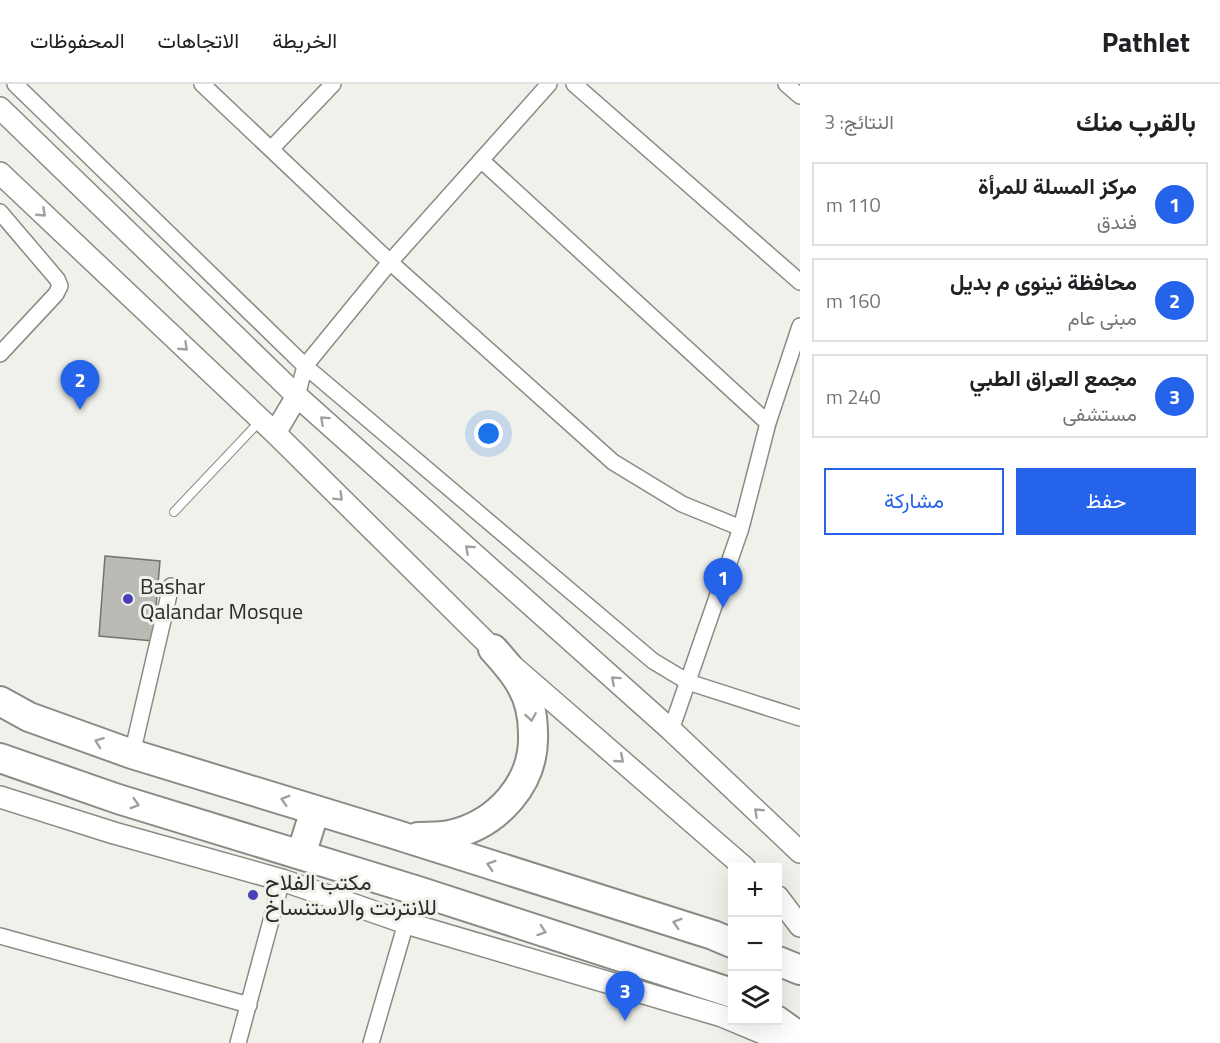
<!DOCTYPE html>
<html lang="ar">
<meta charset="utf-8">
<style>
:root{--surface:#fff;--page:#f6f6f6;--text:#202124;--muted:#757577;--line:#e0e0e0;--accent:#2563eb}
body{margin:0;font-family:"Titillium Web",Vazirmatn,sans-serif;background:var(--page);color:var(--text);direction:rtl}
.controls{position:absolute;right:18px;bottom:18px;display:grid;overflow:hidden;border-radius:0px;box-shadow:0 6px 24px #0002}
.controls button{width:54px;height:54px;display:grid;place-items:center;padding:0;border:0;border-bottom:2px solid var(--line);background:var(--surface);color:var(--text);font:30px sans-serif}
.you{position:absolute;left:489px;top:350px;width:21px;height:21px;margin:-15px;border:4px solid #fff;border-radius:50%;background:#1a73e8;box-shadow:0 0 0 9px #1a73e833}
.badge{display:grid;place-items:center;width:39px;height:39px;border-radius:50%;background:var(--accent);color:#fff;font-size:20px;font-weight:700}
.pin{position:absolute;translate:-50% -50px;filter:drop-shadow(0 2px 3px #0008)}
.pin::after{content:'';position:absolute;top:32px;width:21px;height:18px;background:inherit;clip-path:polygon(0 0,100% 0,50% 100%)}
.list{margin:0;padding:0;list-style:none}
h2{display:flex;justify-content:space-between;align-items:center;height:78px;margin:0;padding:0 24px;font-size:26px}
h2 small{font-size:20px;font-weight:400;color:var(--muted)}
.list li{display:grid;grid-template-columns:39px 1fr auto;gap:18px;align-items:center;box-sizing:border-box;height:84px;margin:0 12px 12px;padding:0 12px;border:2px solid var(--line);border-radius:0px}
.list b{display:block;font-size:22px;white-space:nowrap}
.list p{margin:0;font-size:20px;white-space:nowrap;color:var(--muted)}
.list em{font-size:20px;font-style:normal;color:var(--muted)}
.actions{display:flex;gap:12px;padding:18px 24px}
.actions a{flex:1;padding:14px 0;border:2px solid var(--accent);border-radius:0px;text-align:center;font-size:21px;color:var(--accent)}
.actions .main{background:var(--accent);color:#fff}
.icon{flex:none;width:33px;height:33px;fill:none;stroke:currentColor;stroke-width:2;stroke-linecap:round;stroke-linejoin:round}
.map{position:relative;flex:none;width:800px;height:959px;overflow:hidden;direction:ltr}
header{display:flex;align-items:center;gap:36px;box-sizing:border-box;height:84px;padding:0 30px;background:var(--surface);border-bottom:2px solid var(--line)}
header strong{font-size:28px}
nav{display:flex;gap:33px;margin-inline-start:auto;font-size:21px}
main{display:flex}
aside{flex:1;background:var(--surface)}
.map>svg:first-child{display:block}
.building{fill:#b9bab3;stroke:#72736d;stroke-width:1.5}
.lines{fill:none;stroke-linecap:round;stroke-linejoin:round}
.lane-casing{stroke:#8a8b84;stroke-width:10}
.street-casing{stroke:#8a8b84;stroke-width:18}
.secondary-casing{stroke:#8a8b84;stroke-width:24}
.highway-casing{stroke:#8a8b84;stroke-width:32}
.lane{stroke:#fff;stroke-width:8}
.street{stroke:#fff;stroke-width:15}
.secondary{stroke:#fff;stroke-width:21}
.highway{stroke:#fff;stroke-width:28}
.oneway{stroke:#a0a09f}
.poi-dot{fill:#4941b8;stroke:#f0f1ea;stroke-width:2}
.labels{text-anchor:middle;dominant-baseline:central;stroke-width:6;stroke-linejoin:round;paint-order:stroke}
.poi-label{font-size:22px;fill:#2c2d2a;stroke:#f0f1ea;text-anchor:start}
</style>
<header>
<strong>Pathlet</strong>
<nav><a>الخريطة</a><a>الاتجاهات</a><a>المحفوظات</a></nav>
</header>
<main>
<aside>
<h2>بالقرب منك<small>النتائج: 3</small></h2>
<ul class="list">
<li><span class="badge">1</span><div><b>مركز المسلة للمرأة</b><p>فندق</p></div><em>110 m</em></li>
<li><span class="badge">2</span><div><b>محافظة نينوى م بديل</b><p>مبنى عام</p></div><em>160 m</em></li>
<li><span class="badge">3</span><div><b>مجمع العراق الطبي</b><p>مستشفى</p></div><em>240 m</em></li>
</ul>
<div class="actions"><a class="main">حفظ</a><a>مشاركة</a></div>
</aside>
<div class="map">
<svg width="800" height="959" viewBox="0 0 800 959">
<rect width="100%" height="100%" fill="#f0f1ea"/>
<path class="building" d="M105,472L160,477L153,557L99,552Z"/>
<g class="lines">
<g class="lane-casing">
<path id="lane" d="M174,428L260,337"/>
</g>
<g class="street-casing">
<path id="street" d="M15,0L305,282L653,577L688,598L800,634
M202,0L390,178L613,378L682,420L741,444
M574,0L800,198
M786,0L800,12
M271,65L333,0
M481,76L768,339
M0,128L57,195L60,202L56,210L0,270
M297,312L305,282L390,178L549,0
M671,646L741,444L768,339L800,242
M132,670L171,502
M0,852L249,921
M238,959L282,796
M371,959L406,839L418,807"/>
</g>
<g class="secondary-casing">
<path id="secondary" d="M0,24L297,312L671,646L800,768
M0,89L275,349L493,565L745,784
M275,349L297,312
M0,713L114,749L282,796L406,839L722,932L765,950L777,959
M778,813L800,842"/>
</g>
<g class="highway-casing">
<path id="highway" d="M0,617L29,633L132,670L394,750L713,851L732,859
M0,674L118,715L418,807L732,909
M418,753C429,753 440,753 450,751C498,740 535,699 533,650C533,633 530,616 521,601C514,588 503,576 493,565
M301,771L315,726
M778,877L800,886
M776,936L800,953"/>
</g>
<use href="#lane" class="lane"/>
<use href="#street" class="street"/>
<use href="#secondary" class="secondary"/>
<use href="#highway" class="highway"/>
</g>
<defs><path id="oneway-chevron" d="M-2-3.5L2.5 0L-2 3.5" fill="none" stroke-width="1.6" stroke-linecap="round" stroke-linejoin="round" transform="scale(1.5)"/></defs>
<g class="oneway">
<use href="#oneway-chevron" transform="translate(42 129) rotate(43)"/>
<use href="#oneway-chevron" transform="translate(184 263) rotate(43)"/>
<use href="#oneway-chevron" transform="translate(324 336) rotate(-138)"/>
<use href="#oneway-chevron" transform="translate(339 413) rotate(45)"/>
<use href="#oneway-chevron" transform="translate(469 465) rotate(-138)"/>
<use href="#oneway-chevron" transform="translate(615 596) rotate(-138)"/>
<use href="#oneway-chevron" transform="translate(531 633) rotate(81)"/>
<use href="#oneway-chevron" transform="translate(99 658) rotate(-160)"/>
<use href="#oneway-chevron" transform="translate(620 675) rotate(41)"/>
<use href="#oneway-chevron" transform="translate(285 716) rotate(-163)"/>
<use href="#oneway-chevron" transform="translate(135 720) rotate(17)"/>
<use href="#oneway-chevron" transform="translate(758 728) rotate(-137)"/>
<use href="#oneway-chevron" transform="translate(491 781) rotate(-163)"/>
<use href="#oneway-chevron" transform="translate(677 839) rotate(-163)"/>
<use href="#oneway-chevron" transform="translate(542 847) rotate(18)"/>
</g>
<g class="poi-dot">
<circle cx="128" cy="515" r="6"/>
<circle cx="253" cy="811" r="6"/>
</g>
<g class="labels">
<g class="poi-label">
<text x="140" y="502">Bashar<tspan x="140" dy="25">Qalandar Mosque</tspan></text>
<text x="265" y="798">مكتب الفلاح<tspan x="265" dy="25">للانترنت والاستنساخ</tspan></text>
</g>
</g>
</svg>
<div class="controls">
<button>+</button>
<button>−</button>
<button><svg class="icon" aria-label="layers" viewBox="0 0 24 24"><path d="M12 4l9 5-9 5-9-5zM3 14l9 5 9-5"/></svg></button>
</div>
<div class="you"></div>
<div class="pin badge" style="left:723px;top:524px">1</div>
<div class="pin badge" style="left:80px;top:326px">2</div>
<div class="pin badge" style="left:625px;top:937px">3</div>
</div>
</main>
